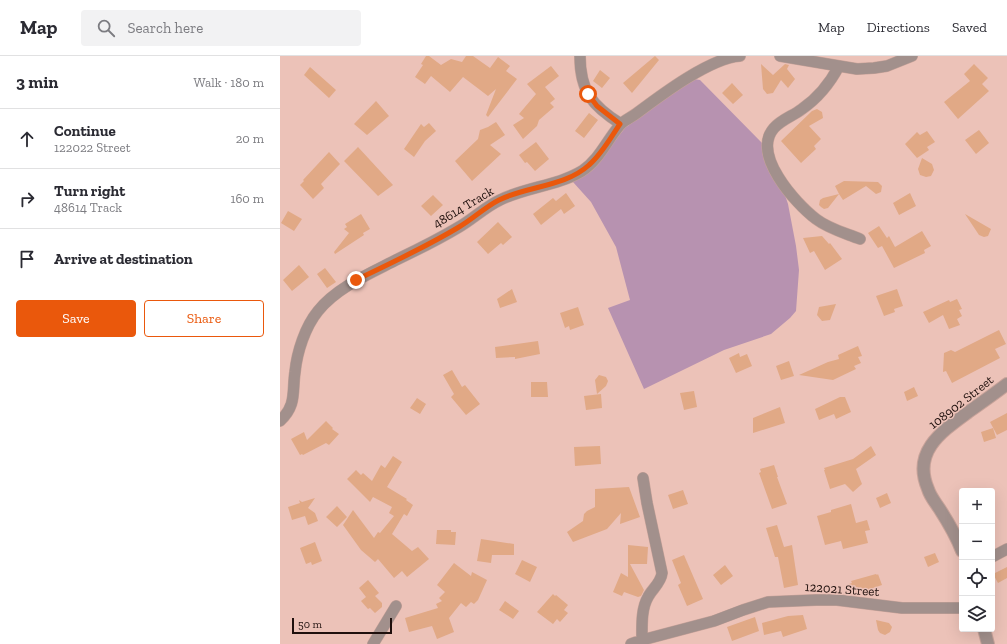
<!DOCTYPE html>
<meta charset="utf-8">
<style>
:root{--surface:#fff;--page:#f2f2f3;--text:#2b2b33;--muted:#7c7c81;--line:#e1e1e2;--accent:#ea580c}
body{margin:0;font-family:"Zilla Slab",serif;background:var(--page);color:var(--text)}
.controls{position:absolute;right:12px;bottom:12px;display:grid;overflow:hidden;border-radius:4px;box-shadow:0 4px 16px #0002}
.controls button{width:36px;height:36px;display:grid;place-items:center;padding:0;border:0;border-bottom:1px solid var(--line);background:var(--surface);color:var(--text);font:20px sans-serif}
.scale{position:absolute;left:12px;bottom:10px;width:100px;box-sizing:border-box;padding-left:4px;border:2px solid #1f100d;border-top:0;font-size:11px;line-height:14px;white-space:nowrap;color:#1f100d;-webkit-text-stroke:3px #ecc2b8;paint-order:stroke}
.stop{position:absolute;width:12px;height:12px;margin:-9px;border:3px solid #ea580c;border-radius:50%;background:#fff}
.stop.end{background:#ea580c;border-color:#fff;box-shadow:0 1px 4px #0008}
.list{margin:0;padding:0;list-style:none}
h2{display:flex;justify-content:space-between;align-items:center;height:52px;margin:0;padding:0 16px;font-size:17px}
h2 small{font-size:13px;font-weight:400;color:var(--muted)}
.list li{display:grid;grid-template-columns:26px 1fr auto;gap:12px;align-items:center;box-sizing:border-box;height:60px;padding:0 16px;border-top:1px solid var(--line)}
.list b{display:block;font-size:15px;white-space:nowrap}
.list p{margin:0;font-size:13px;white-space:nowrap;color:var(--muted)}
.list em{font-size:13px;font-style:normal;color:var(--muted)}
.actions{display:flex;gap:8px;padding:12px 16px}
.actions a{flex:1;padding:9px 0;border:1px solid var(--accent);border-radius:4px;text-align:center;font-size:14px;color:var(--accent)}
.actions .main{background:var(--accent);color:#fff}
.icon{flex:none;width:22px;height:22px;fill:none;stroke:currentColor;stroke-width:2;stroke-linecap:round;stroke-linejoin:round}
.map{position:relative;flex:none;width:727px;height:588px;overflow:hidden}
header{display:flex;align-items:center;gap:24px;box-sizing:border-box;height:56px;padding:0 20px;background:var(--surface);border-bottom:1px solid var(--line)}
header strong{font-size:19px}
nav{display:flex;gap:22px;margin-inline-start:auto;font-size:14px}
.search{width:280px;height:36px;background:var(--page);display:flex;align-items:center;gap:10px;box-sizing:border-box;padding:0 14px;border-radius:4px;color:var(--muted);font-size:15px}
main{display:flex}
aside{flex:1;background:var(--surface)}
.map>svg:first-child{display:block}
.green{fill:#b792b0}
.building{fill:#e1a986}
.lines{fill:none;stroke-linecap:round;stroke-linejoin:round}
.minor-casing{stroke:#c7a299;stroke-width:12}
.tertiary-casing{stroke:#c7a299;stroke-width:14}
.minor{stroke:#a2908c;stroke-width:11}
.tertiary{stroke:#a2908c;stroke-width:12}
.route{stroke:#ea580c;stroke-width:5}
.labels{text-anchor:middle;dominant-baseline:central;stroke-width:3;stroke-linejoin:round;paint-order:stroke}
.street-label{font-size:13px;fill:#1f100d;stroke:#ecc2b8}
</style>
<header>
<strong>Map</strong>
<div class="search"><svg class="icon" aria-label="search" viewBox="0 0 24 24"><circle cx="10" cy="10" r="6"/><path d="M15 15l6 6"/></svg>Search here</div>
<nav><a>Map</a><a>Directions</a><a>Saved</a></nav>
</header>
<main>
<aside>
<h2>3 min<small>Walk · 180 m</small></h2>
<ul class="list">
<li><svg class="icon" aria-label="ahead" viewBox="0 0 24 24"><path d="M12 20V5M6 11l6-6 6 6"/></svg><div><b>Continue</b><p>122022 Street</p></div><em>20 m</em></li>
<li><svg class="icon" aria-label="right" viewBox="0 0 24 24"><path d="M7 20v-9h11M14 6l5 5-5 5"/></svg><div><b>Turn right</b><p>48614 Track</p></div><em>160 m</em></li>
<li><svg class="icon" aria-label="arrive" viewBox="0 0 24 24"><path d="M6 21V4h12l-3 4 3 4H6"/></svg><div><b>Arrive at destination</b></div></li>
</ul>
<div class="actions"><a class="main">Save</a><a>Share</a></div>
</aside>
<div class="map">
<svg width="727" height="588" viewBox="0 0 727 588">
<rect width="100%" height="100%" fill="#ecc2b8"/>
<path class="green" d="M414,23L420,24L483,88L504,136L508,148L516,190L519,214L516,255L510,262L491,278L444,294L364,333L328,252L350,244L336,191L311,146L293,126L333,87L345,72L400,31Z"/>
<path class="building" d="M146,0H149L161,9L171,3L182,6L186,0H193L210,12L218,1L230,10L226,15L237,23L208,61L206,59L216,33L208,40L183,21L170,36L151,20L145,28L135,21L143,9L141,8Z
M375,0L379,4L352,37L343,27Z
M481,8L493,19L505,8L509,9L507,13L515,23L508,32L501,24L493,37L487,38L483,33Z
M694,8L708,22L702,28L709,35L678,63L664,46L690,25L684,18Z
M271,10L279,20L265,31L275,43L270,47L274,51L259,64L257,70L243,83L233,69L244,62L239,58L256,38L247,28Z
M30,11L56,34L49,42L24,19Z
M320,14L330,22L322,32L313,25Z
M452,27L463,39L453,48L442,37Z
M96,45L109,60L87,79L74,68Z
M537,53L542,56L543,62L529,70L541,83L534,90L536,93L521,107L501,85L532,55Z
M309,57L318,64L304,82L295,75Z
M216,66L225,79L210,89L221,98L192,125L175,105L198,83L200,74L208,71Z
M149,67L156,75L145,85L134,101L124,93L141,68L144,71Z
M699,74L709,87L696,98L685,84Z
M647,75L655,86L647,91L649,94L637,102L625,88L637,76L640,79Z
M256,86L269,103L255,115L247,106L245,107L239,99Z
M78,91L113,129L98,140L64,105Z
M49,96L60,108L41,128L44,132L33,143L20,129L24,125L23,124Z
M642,102L652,108L654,114L651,120L646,121L640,119L638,113Z
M564,125L598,126L602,130L601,136L596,138L586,130L563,144L559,138L548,152L544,153L541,151L539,149L540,144L543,142L559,138L555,130Z
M286,137L295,150L284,158L281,153L261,169L253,158L273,142L276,145Z
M630,137L636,150L619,159L613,147Z
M153,139L163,149L151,160L141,150Z
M8,155L22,163L14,175L1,167Z
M81,158L90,173L83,177L84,179L55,198L54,196L69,177L64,173L67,171L65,168Z
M685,158L711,173L708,180L704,181L699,179Z
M218,166L232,181L223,189L221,187L208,198L197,186Z
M599,170L607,182L609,180L615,191L642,175L651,190L644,194L645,197L614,212L602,190L598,192L588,177Z
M542,180L549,188L550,187L562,203L545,214L534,195L530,197L523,182Z
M19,209L29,221L12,235L3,224Z
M45,212L56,226L47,232L37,218Z
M232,233L237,246L220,252L217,243Z
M617,233L623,250L614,253L615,256L604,260L596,240Z
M677,243L682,253L679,254L682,260L677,263L680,269L669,273L663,259L649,267L643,256L669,244L670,246Z
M556,248L550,264L542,265L537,259L539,251Z
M298,251L304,269L290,274L289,270L285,272L280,257Z
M719,274L726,288L715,293L720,302L672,327L666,315L663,316L664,297L671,294L675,296Z
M258,285L260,298L235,303V301L216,302L215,291Z
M578,290L582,300L578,301L581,307L574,310L576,313L553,324L519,319L548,306L559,303L558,299Z
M459,297L460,301L467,298L472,310L456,317L449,302Z
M509,305L514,320L501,324L496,310Z
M172,314L182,331L185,329L200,348L186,359L171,341L174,338L163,319Z
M319,319L326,321L328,325L326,330L317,338L315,324Z
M251,326H267L268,341H251Z
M634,331L638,340L627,345L624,336Z
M414,335L417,351L404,354L400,337Z
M321,338L322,352L306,354L304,340Z
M560,341H565L571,356L556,363L554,358L539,364L535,353Z
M137,342L146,348L140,358L130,352Z
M500,351L505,367L473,377V362Z
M727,357V374L717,379L710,366Z
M46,365L53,372L52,373L59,378L49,389L46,387L23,399L22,398L20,399L11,383L24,376L27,384Z
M713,372L716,382L704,386L701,376Z
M320,390L321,408L295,410L294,391Z
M591,390L596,399L576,413L582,428L573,436L565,428L550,433L544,414H545L544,412L573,403Z
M113,400L122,406L107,431L127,443L126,444L133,449L127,460L124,458L112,478L132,495L138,491L149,503L127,521L122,515L114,522L98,503L95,506L81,494L63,469L73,454L94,482L98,476L100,477L114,460L109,457L112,451L93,441L90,446L67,423L76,414L81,419L83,417L92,425L101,409L105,412Z
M494,409L498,421H497L507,448L492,453L479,417L481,416L480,413Z
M349,431L360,461L340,468L341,457L327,473L293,486L287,476L303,465L304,458L307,455L315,451V433Z
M403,434L408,448L393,453L388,439Z
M607,437L611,447L600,452L596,442Z
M35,442L28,452L35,457L38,465L28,469L25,460L12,464L8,451L20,447L19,444L22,446Z
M571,448L576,467L587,464L590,474L585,475L588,487L563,493L561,485L545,489L537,460L551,456V454Z
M57,450L67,461L57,471L46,461Z
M497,469L504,491L512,489L518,529L504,532L498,501H495L486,472Z
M157,474H171V476H176L175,489L156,488Z
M201,483L234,488V499H212L211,507L197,505Z
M35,486L42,505L32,509L31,506L26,508L20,492Z
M348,489L368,491L367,508H350L364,534L361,540L358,541L344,536L342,540L333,536L341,517L348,521Z
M655,497L659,506L648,511L644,501Z
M404,499L423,543L407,550L398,529L401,527L392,504Z
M242,504L257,511L250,526L235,518Z
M174,507L191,520L192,516L207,524L198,544L194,548L191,546L186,551L181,547L169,562L174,576L157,583L152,570L129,576L125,562L158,552L156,548L162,545L159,542L165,536L157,529Z
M445,509L453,520L441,529L433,519Z
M727,511V522L718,527L713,518Z
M596,518L597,519L598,518L602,529L572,539L569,528L572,527L571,525Z
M88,524L99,537L95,540L102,547V551L95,557L90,552L88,553L81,545L86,541L79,532Z
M273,538L275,540L276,539L288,549L284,554L288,557L280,566L277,563L273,568L257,556Z
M225,545L239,555L233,563L219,554Z
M523,559L527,573L503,581L501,575L484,579L482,567L508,560Z
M475,561L479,575L452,585L447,571Z
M596,564L609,567L612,571L610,576L605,579L600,577L598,574Z"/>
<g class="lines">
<g class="minor-casing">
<path id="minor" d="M300,0C300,35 312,50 341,68
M500,0L577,13L594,12L607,10L632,0
M559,10C550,27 538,42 522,53C513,60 502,63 494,72C471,98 515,147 536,163C549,173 565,177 580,183
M0,365C17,349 12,336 15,316C17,296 25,271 38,255C57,231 91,217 118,203C139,193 159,183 179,171C193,163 205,151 220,144C246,131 277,130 302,115C319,104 327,84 340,69C344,64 352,61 357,57C381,39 430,2 460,0
M712,501L727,493
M362,584C362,570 361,553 368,541C372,533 381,527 382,517L367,447L363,422
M93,588L116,550
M351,588L362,584L434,565L463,554L488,546L536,544H557L622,552H682"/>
</g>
<g class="tertiary-casing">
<path id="tertiary" d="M682,495C676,479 668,466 659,452C655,446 650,440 648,433C632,396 661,376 687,357C701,347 714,338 727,328
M704,573L708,588"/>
</g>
<use href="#minor" class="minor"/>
<use href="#tertiary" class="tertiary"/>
</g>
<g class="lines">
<path class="route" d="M76,224C111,207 146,191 179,171C193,163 205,151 219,144C247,130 285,131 309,109C322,98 331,81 340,68L317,50L308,38"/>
</g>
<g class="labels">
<g class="street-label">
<text transform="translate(183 151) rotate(-31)">48614 Track</text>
<text transform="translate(681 346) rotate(-38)">108902 Street</text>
<text transform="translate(562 533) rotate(4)">122021 Street</text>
</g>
</g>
</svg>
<div class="controls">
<button>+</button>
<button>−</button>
<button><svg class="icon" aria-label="locate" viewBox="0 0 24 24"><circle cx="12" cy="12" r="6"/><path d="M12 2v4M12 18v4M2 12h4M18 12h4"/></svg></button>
<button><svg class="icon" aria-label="layers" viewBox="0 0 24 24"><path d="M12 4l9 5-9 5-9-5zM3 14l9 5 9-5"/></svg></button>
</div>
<div class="scale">50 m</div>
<div class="stop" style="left:308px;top:38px"></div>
<div class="stop end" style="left:76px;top:224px"></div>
</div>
</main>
